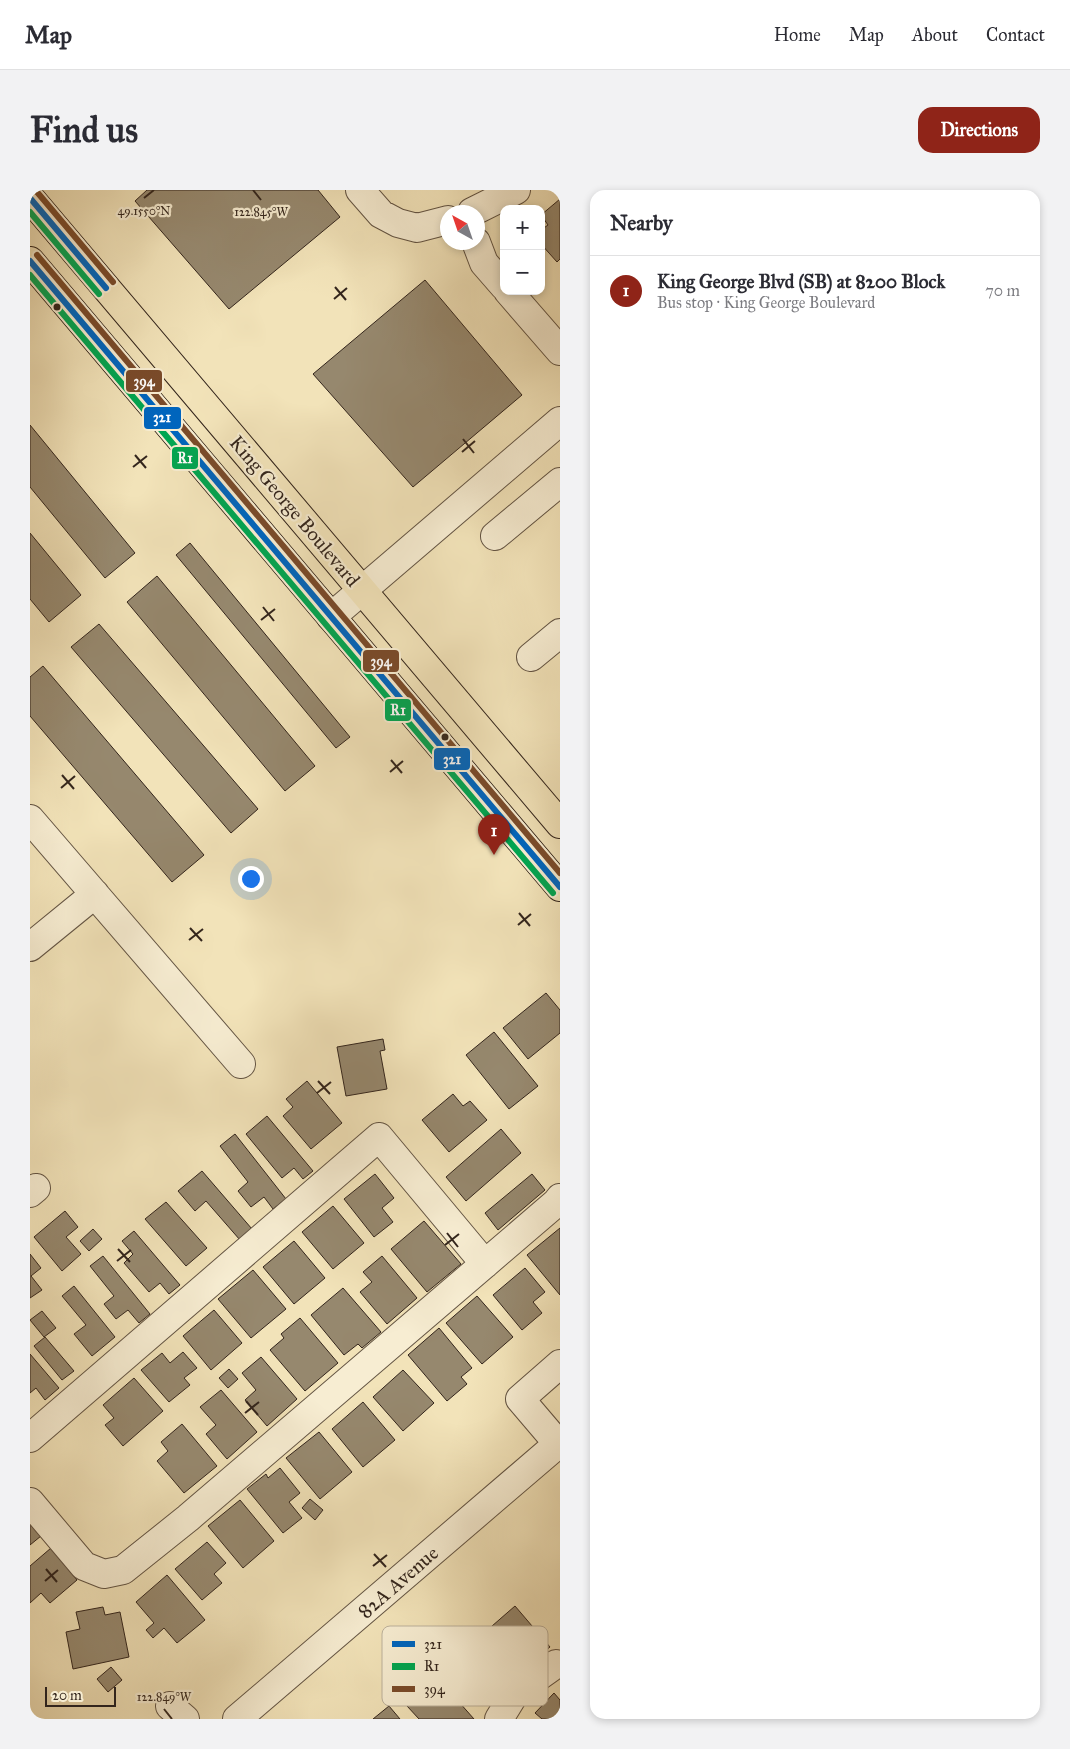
<!DOCTYPE html>
<meta charset="utf-8">
<style>
:root{--surface:#fff;--page:#f2f2f3;--text:#2b2b33;--muted:#7c7c81;--line:#e1e1e2;--accent:#8f2418}
body{margin:0;font-family:"IM FELL Great Primer",serif;background:var(--page);color:var(--text)}
.controls{position:absolute;right:15px;top:15px;display:grid;overflow:hidden;border-radius:10px;box-shadow:0 2px 8px #0003}
.controls button{width:45px;height:45px;display:grid;place-items:center;padding:0;border:0;border-bottom:1px solid var(--line);background:var(--surface);color:var(--text);font:25px sans-serif}
.compass{position:absolute;left:410px;top:15px;width:45px;height:45px;border-radius:50%;background:var(--surface);box-shadow:0 2px 8px #0003;rotate:320deg}
.scale{position:absolute;left:15px;bottom:12px;width:71px;box-sizing:border-box;padding-left:5px;border:2px solid #33251c;border-top:0;font-size:14px;line-height:18px;white-space:nowrap;color:#33251c;-webkit-text-stroke:4px #f7edd2;paint-order:stroke}
.you{position:absolute;left:220px;top:688px;width:18px;height:18px;margin:-12px;border:4px solid #fff;border-radius:50%;background:#1a73e8;box-shadow:0 0 0 8px #1a73e833}
.badge{display:grid;place-items:center;width:32px;height:32px;border-radius:50%;background:var(--accent);color:#fff;font-size:16px;font-weight:700}
.pin{position:absolute;translate:-50% -41px;filter:drop-shadow(0 1px 2px #0008)}
.pin::after{content:'';position:absolute;top:26px;width:18px;height:15px;background:inherit;clip-path:polygon(0 0,100% 0,50% 100%)}
.list{margin:0;padding:0;list-style:none}
h2{display:flex;justify-content:space-between;align-items:center;height:65px;margin:0;padding:0 20px;font-size:21px}
h2 small{font-size:16px;font-weight:400;color:var(--muted)}
.list li{display:grid;grid-template-columns:32px 1fr auto;gap:15px;align-items:center;box-sizing:border-box;height:70px;padding:0 20px;border-top:1px solid var(--line)}
.list b{display:block;font-size:19px;white-space:nowrap}
.list p{margin:0;font-size:16px;white-space:nowrap;color:var(--muted)}
.list em{font-size:16px;font-style:normal;color:var(--muted)}
.map{position:relative;flex:none;width:530px;height:1529px;overflow:hidden;border-radius:15px}
header{display:flex;align-items:center;gap:30px;box-sizing:border-box;height:70px;padding:0 25px;background:var(--surface);border-bottom:1px solid var(--line)}
header strong{font-size:24px}
nav{display:flex;gap:28px;margin-inline-start:auto;font-size:18px}
.intro{display:flex;align-items:center;justify-content:space-between;box-sizing:border-box;height:120px;padding:0 30px}
h1{margin:0;font-size:35px}
.button{padding:12px 22px;border-radius:15px;background:var(--accent);color:#fff;font-size:18px;font-weight:700}
main{display:flex;gap:30px;padding:0 30px}
aside{flex:1;background:var(--surface);border-radius:15px;box-shadow:0 2px 8px #0003}
.map>svg:first-child{display:block}
.building{fill:#96886e;stroke:#33251c}
.lines{fill:none;stroke-linecap:round;stroke-linejoin:round}
.minor-casing{stroke:#635443;stroke-width:30}
.major-casing{stroke:#33251c;stroke-width:30}
.minor{stroke:#f7edd2;stroke-width:28}
.major{stroke:#f2e3b9;stroke-width:28}
.bus-1-casing{stroke:#f7edd2;stroke-width:10}
.bus-2-casing{stroke:#f7edd2;stroke-width:10}
.bus-3-casing{stroke:#f7edd2;stroke-width:10}
.bus-1{stroke:#0065bd;stroke-width:6}
.bus-2{stroke:#00a651;stroke-width:6}
.bus-3{stroke:#7a4b2a;stroke-width:6}
.ticks{fill:none;stroke:#33251c;stroke-width:2}
.bus-dot{fill:#33251c;stroke:#f7edd2;stroke-width:2}
.labels{text-anchor:middle;dominant-baseline:central;stroke-width:4.5;stroke-linejoin:round;paint-order:stroke}
.street-label{font-size:20px;fill:#33251c;stroke:#f7edd2}
.key{fill:#f7edd2;stroke:#bcb19b;stroke-width:1}
.key-label{font-size:14px;fill:#33251c}
.ticks-label{font-size:12px;text-anchor:middle;fill:#33251c;stroke:#f7edd2;stroke-width:4.5;stroke-linejoin:round;paint-order:stroke}
.line-badge{stroke:#f7edd2;stroke-width:2}
.badge-label{font-size:14px;text-anchor:middle;font-weight:bold;fill:#fff}
</style>
<header>
<strong>Map</strong>
<nav><a>Home</a><a>Map</a><a>About</a><a>Contact</a></nav>
</header>
<div class="intro"><h1>Find us</h1><a class="button">Directions</a></div>
<main>
<div class="map">
<svg width="530" height="1529" viewBox="0 0 530 1529">
<rect width="100%" height="100%" fill="#f2e3b9"/>
<filter id="stains"><feTurbulence type="fractalNoise" baseFrequency=".004" numOctaves="4"/><feColorMatrix values="0 0 0 0 .2 0 0 0 0 .09 0 0 0 0 .02 0 0 0 .5 -.17"/></filter>
<radialGradient id="worn" r=".72"><stop offset=".6" stop-color="#630" stop-opacity="0"/><stop offset="1" stop-color="#630" stop-opacity=".3"/></radialGradient>
<path class="building" d="M117,0H288L310,27L199,119L105,11Z
M530,9V69L527,72L511,54V40L518,35L511,25Z
M395,90L492,205L383,297L283,184Z
M0,235L105,363L75,388L0,297Z
M0,343L51,405L19,432L0,409Z
M160,353L320,547L306,558L146,365Z
M127,386L285,576L255,601L97,412Z
M69,434L228,619L201,643L41,457Z
M13,476L174,665L142,692L0,526V487Z
M516,803L530,820V843L498,869L473,838Z
M464,842L508,896L479,919L436,865Z
M353,849L355,860L350,861L357,899L316,906L307,857Z
M277,891L312,933L281,959L253,926L263,917L256,909Z
M423,904L433,916L440,911L457,930L419,962L392,930Z
M237,926L283,981L273,989L264,978L252,988L216,944Z
M471,939L491,963L436,1011L416,987Z
M205,944L256,1009L243,1019L234,1007L221,1017L208,1001L218,992L190,956Z
M172,981L222,1039L210,1050L176,1011L165,1021L148,1001Z
M345,984L364,1008L352,1018L363,1032L344,1047L314,1009Z
M502,984L515,1000L468,1040L455,1023Z
M136,1012L177,1058L156,1076L115,1029Z
M303,1016L334,1053L303,1079L272,1042Z
M35,1021L48,1037L36,1047L51,1064L32,1081L4,1047Z
M394,1031L431,1074L397,1102L361,1059Z
M530,1038V1105L497,1065Z
M63,1039L72,1049L59,1061L50,1051Z
M104,1041L150,1095L139,1104L130,1093L119,1102L94,1073L103,1064L92,1051Z
M264,1051L295,1088L264,1114L233,1077Z
M0,1064L11,1078L1,1086L12,1100L0,1108Z
M73,1066L120,1124L109,1133L98,1120L86,1129L74,1114L84,1106L60,1076Z
M352,1066L387,1108L357,1134L330,1102L342,1092L333,1082Z
M495,1078L515,1102L503,1112L512,1123L492,1140L463,1105Z
M223,1080L256,1119L221,1148L188,1109Z
M44,1096L85,1147L62,1166L44,1144L56,1135L32,1106Z
M313,1098L351,1142L332,1158L328,1154L314,1165L281,1125Z
M447,1106L483,1147L452,1174L416,1133Z
M184,1120L212,1153L181,1180L153,1146Z
M12,1121L26,1138L14,1147L0,1130Z
M270,1128L308,1173L275,1201L240,1160L254,1148L251,1144Z
M409,1138L442,1178L431,1187L437,1194L417,1211L378,1165Z
M15,1147L44,1181L32,1190L4,1156Z
M153,1162L167,1178L154,1188L160,1195L139,1212L111,1180L132,1163L140,1173Z
M0,1164L29,1198L15,1210L6,1198L0,1203Z
M231,1167L267,1209L237,1236L215,1210L226,1200L212,1183Z
M199,1179L208,1189L198,1198L189,1188Z
M373,1180L404,1213L373,1241L343,1207Z
M104,1188L133,1221L93,1256L75,1235L84,1228L73,1215Z
M191,1200L227,1242L197,1269L176,1244L186,1235L170,1217Z
M333,1212L365,1250L333,1277L302,1239Z
M152,1234L187,1276L154,1303L127,1271L138,1261L131,1252Z
M289,1242L322,1282L290,1309L256,1268Z
M250,1278L270,1303L259,1312L272,1328L253,1343L217,1299L236,1284L238,1288Z
M280,1309L293,1320L285,1330L272,1318Z
M210,1310L244,1351L213,1378L178,1336Z
M0,1333L11,1346L0,1355Z
M177,1352L196,1373L184,1384L192,1393L172,1410L145,1379Z
M21,1358L47,1390L20,1413L11,1403L0,1413V1376Z
M137,1385L175,1430L147,1453L134,1438L123,1448L116,1440L124,1433L106,1412Z
M485,1416L520,1457L499,1474L492,1466L481,1476L454,1443Z
M73,1417L75,1425L90,1422L99,1467L43,1479L36,1442L50,1439L46,1422Z
M81,1477L92,1490L78,1502L67,1489Z
M406,1486L444,1529H389L377,1516Z
M524,1503L530,1510V1529H512L505,1523Z
M359,1516L370,1529H343Z"/>
<g class="lines">
<g class="minor-casing">
<path id="minor" d="M330,0L351,24L368,33L387,38L418,30
M442,22L486,0
M446,52L454,73L474,96
M478,101L530,161
M465,346L530,292
M301,427L530,231
M501,467L530,443
M0,629L211,874
M0,757L65,704
M0,1003L6,998
M530,1174L490,1209L530,1256
M0,1248L349,947L455,1074
M0,1312L54,1376L74,1384L93,1380L158,1328L526,1013L530,1008
M140,1516L155,1529
M207,1529L528,1254
M469,1529L485,1503L526,1474"/>
</g>
<g class="major-casing">
<path id="major" d="M0,8L530,634
M0,71L530,697"/>
</g>
<use href="#minor" class="minor"/>
<use href="#major" class="major"/>
<g class="bus-1-casing">
<path id="bus-1" d="M0,8L76,98
M0,71L530,697"/>
</g>
<g class="bus-2-casing">
<path id="bus-2" d="M0,22L69,104
M0,85L523,703"/>
</g>
<g class="bus-3-casing">
<path id="bus-3" d="M7,2L83,92
M7,65L530,683"/>
</g>
<use href="#bus-1" class="bus-1"/>
<use href="#bus-2" class="bus-2"/>
<use href="#bus-3" class="bus-3"/>
</g>
<path class="ticks" d="M223,0L231,10M114,8L124,0M305,97L316,110M304,109L317,98M433,249L444,263M432,262L445,251M105,265L116,278M103,277L117,266M233,417L244,431M231,430L245,419M361,570L372,583M360,582L373,571M32,585L44,599M31,598L45,586M489,723L500,736M488,735L501,724M160,738L172,751M159,750L173,739M288,891L300,904M287,903L301,892M417,1043L428,1057M415,1055L429,1044M88,1059L100,1072M87,1071L101,1060M216,1211L228,1225M215,1223L229,1212M344,1364L356,1377M343,1376L357,1365M16,1379L27,1392M15,1391L28,1380M134,1519L142,1529"/>
<g class="bus-dot">
<circle cx="27" cy="117" r="4.5"/>
<circle cx="415" cy="547" r="4.5"/>
</g>
<g class="labels">
<g class="street-label">
<text transform="translate(265 321) rotate(50)">King George Boulevard</text>
<text transform="translate(368 1392) rotate(-41)">82A Avenue</text>
</g>
</g>
<rect x="352" y="1436" width="166" height="80" rx="8" class="key"/>
<rect x="362" y="1451" width="23" height="6" fill="#0065bd"/>
<rect x="362" y="1473" width="23" height="7" fill="#00a651"/>
<rect x="362" y="1496" width="23" height="6" fill="#7a4b2a"/>
<g class="key-label">
<text x="394" y="1459">321</text>
<text x="394" y="1481">R1</text>
<text x="394" y="1504">394</text>
</g>
<g class="ticks-label">
<text x="114" y="25">49.1550°N</text>
<text x="231" y="26">122.845°W</text>
<text x="134" y="1511">122.849°W</text>
</g>
<g class="line-badge">
<rect x="95" y="179" width="38" height="24" rx="5" fill="#7a4b2a"/>
<rect x="113" y="216" width="39" height="24" rx="5" fill="#0065bd"/>
<rect x="141" y="256" width="28" height="24" rx="5" fill="#00a651"/>
<rect x="332" y="459" width="38" height="24" rx="5" fill="#7a4b2a"/>
<rect x="354" y="508" width="28" height="24" rx="5" fill="#00a651"/>
<rect x="403" y="557" width="38" height="24" rx="5" fill="#0065bd"/>
</g>
<g class="badge-label">
<text x="114" y="196">394</text>
<text x="132" y="232">321</text>
<text x="155" y="273">R1</text>
<text x="351" y="476">394</text>
<text x="368" y="525">R1</text>
<text x="422" y="574">321</text>
</g>
<rect width="100%" height="100%" filter="url(#stains)"/>
<rect width="100%" height="100%" fill="url(#worn)"/>
</svg>
<div class="controls">
<button>+</button>
<button>−</button>
</div>
<svg class="compass" viewBox="-18 -18 36 36"><path d="M0-13l5 13h-10z" fill="#e53935"/><path d="M0 13l5-13h-10z" fill="#7c7c81"/></svg>
<div class="scale">20 m</div>
<div class="you"></div>
<div class="pin badge" style="left:464px;top:665px">1</div>
</div>
<aside>
<h2>Nearby<small></small></h2>
<ul class="list">
<li><span class="badge">1</span><div><b>King George Blvd (SB) at 8200 Block</b><p>Bus stop · King George Boulevard</p></div><em>70 m</em></li>
</ul>
</aside>
</main>
